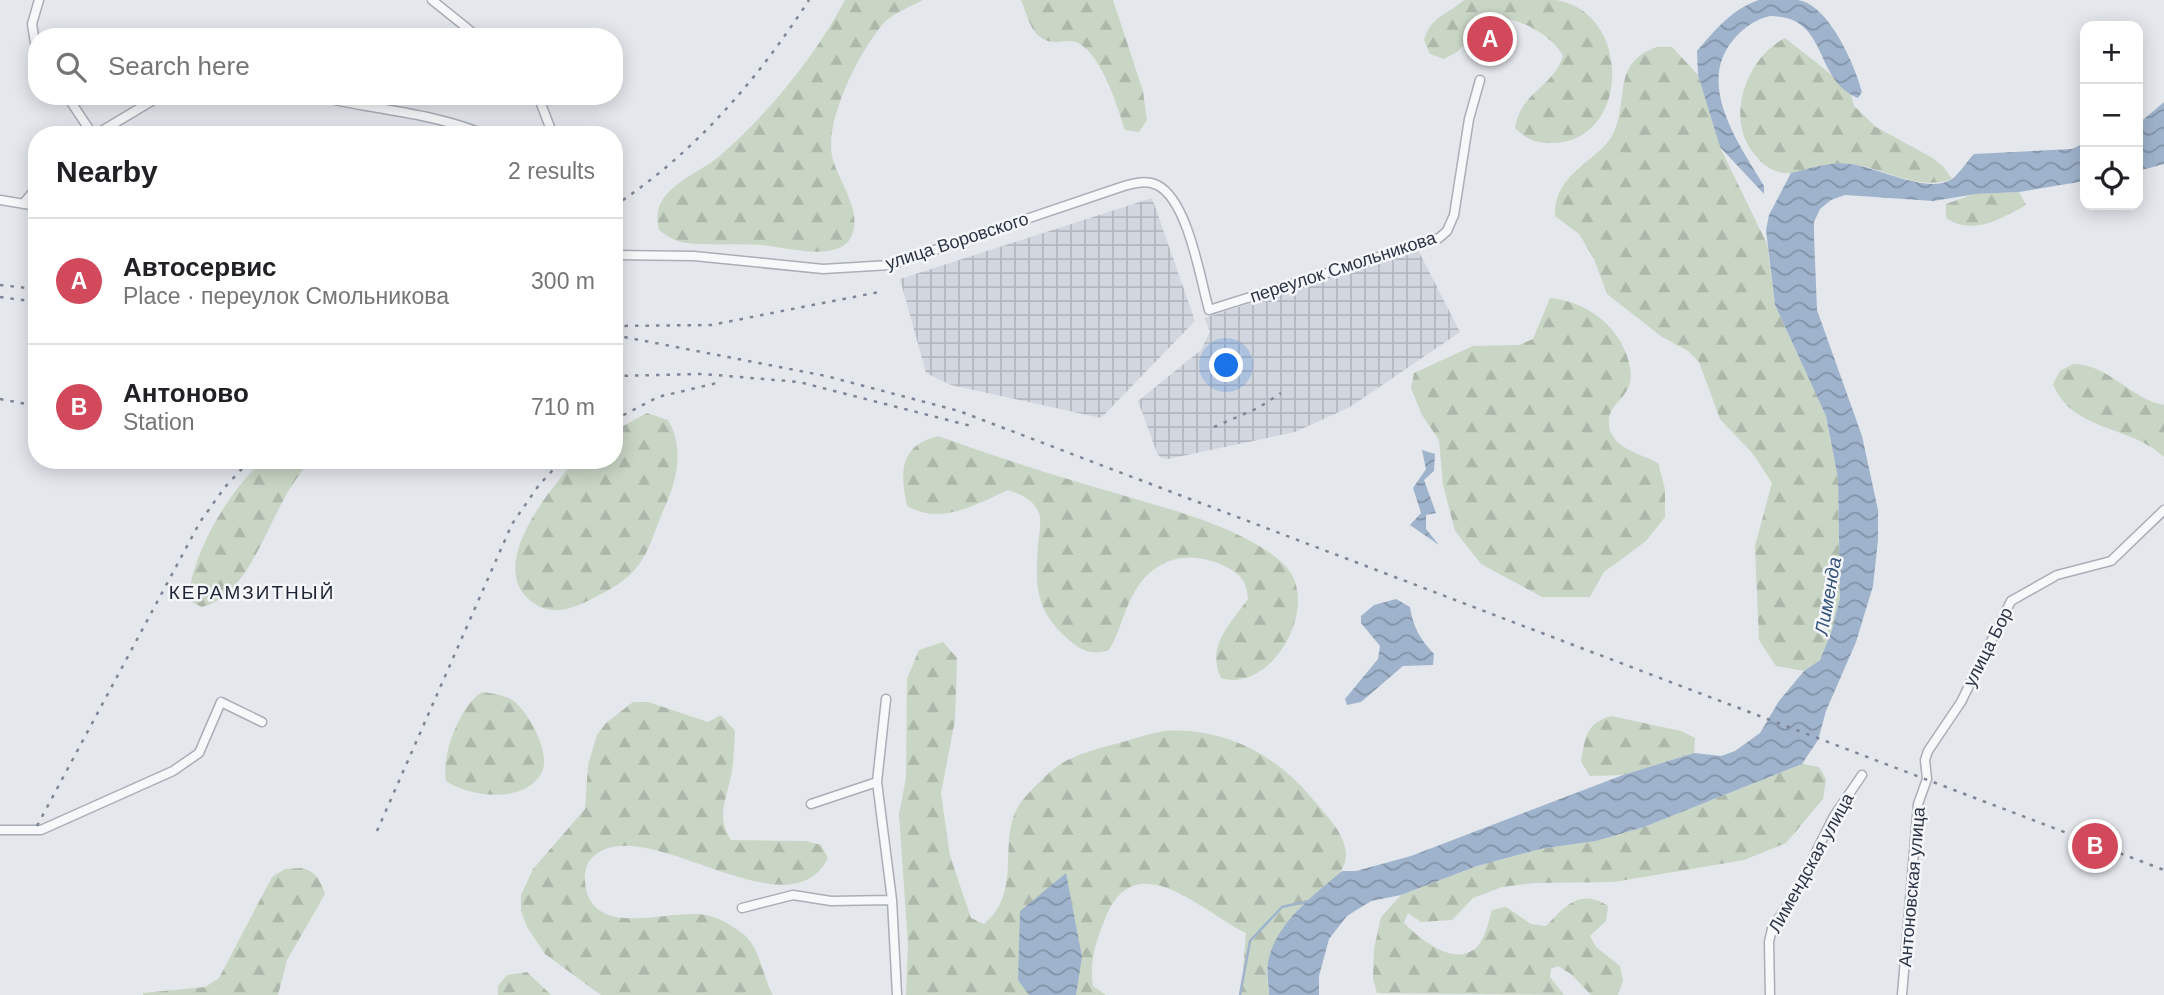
<!DOCTYPE html>
<meta charset="utf-8">
<style>
:root{--surface:#fff;--page:#f6f6f6;--text:#202124;--muted:#757577;--line:#e0e0e0;--accent:#d1495b}
body{margin:0;font-family:Arial,sans-serif;background:var(--page);color:var(--text)}
.controls{position:absolute;right:21px;top:21px;display:grid;overflow:hidden;border-radius:14px;box-shadow:0 4px 18px #0003}
.controls button{width:63px;height:63px;display:grid;place-items:center;padding:0;border:0;border-bottom:2px solid var(--line);background:var(--surface);color:var(--text);font:35px sans-serif}
.you{position:absolute;left:1227px;top:366px;width:24px;height:24px;margin:-18px;border:5px solid #fff;border-radius:50%;background:#1a73e8;box-shadow:0 0 0 10px #1a73e833}
.badge{display:grid;place-items:center;width:46px;height:46px;border-radius:50%;background:var(--accent);color:#fff;font-size:23px;font-weight:700}
.pin{position:absolute;translate:-50% -50%;border:4px solid #fff;box-shadow:0 2px 7px #0006}
.list{margin:0;padding:0;list-style:none}
h2{display:flex;justify-content:space-between;align-items:center;height:91px;margin:0;padding:0 28px;font-size:30px}
h2 small{font-size:23px;font-weight:400;color:var(--muted)}
.list li{display:grid;grid-template-columns:46px 1fr auto;gap:21px;align-items:center;box-sizing:border-box;height:126px;padding:0 28px;border-top:2px solid var(--line)}
.list b{display:block;font-size:26px;white-space:nowrap}
.list p{margin:0;font-size:23px;white-space:nowrap;color:var(--muted)}
.list em{font-size:23px;font-style:normal;color:var(--muted)}
.icon{flex:none;width:38px;height:38px;fill:none;stroke:currentColor;stroke-width:2;stroke-linecap:round;stroke-linejoin:round}
.map{position:relative;flex:none;width:2164px;height:995px;overflow:hidden}
.search{position:absolute;background:var(--surface);box-shadow:0 4px 18px #0003;left:28px;top:28px;width:595px;height:77px;display:flex;align-items:center;gap:18px;box-sizing:border-box;padding:0 24px;border-radius:28px;color:var(--muted);font-size:26px}
.panel{position:absolute;background:var(--surface);box-shadow:0 4px 18px #0003;left:28px;top:126px;width:595px;height:343px;border-radius:28px}
.map>svg:first-child{display:block}
.industrial{fill:url(#industrial-grid)}
.forest{fill:url(#forest-firs)}
.water{fill:url(#water-waves)}
.lines{fill:none;stroke-linecap:round;stroke-linejoin:round}
.stream{stroke:#9fb4cc;stroke-width:2.5}
.street-casing{stroke:#a9aeb7;stroke-width:11}
.street{stroke:#f7f8fa;stroke-width:8}
.rail{stroke:#7d8696;stroke-width:2.5;stroke-dasharray:3.5 7;stroke-linecap:butt}
.labels{text-anchor:middle;dominant-baseline:central;stroke-width:5;stroke-linejoin:round;paint-order:stroke}
.street-label{font-size:18px;fill:#2b3445;stroke:#f4f6f9}
.neighbourhood-label{font-size:19px;letter-spacing:2px;fill:#1d2536;stroke:#f4f6f9}
.water-label{font-size:19px;font-style:italic;fill:#34527a;stroke:#f4f6f9}
</style>
<div class="map">
<svg width="2164" height="995" viewBox="0 0 2164 995">
<defs>
<pattern id="industrial-grid" width="8" height="8" patternUnits="userSpaceOnUse" patternTransform="scale(1.75)"><rect width="8" height="8" fill="#d2d6de"/><path d="M0 4h8M4 0v8" fill="none" stroke="#b4b8c0"/></pattern>
<pattern id="forest-firs" width="22" height="20" patternUnits="userSpaceOnUse" patternTransform="scale(1.75)"><rect width="22" height="20" fill="#c9d6c5"/><path d="M5 1l3.5 6h-7zM16 11l3.5 6h-7z" fill="#adb8ab"/></pattern>
<pattern id="water-waves" width="16" height="10" patternUnits="userSpaceOnUse" patternTransform="scale(1.75)"><rect width="16" height="10" fill="#9fb4cc"/><path d="M0 5q4-4 8 0t8 0" fill="none" stroke="#8293a7"/></pattern>
</defs>
<rect width="100%" height="100%" fill="#e4e7ec"/>
<path class="industrial" d="M1152,198L1195,321L1101,418L951,385L926,373L900,279Z
M1418,250L1460,332L1350,407L1295,432L1168,459L1161,458L1157,453L1138,401L1201,350L1210,331L1204,318Z"/>
<path class="forest" d="M845,0H923C909,8 893,12 882,25C859,53 825,119 832,156C837,180 864,211 851,237C839,263 784,247 762,245C737,243 712,246 687,243C676,242 668,237 659,230C657,219 656,209 663,199C677,179 704,170 722,154C769,113 816,55 845,0Z
M1021,0H1113L1143,91L1147,120L1139,132L1125,130C1117,106 1102,55 1078,43C1072,40 1063,42 1056,42C1032,42 1029,19 1021,0Z
M1464,0C1493,0 1527,0 1556,0C1632,12 1631,141 1553,143C1536,143 1527,140 1515,128C1521,91 1553,88 1563,56C1551,33 1516,17 1490,16L1457,52L1444,59L1430,54L1424,40C1431,16 1447,15 1464,0Z
M1785,38L1827,71L1851,95L1854,106L1876,127L1931,157L1943,166L1952,179C1917,192 1884,167 1849,164C1825,162 1799,179 1776,171C1767,168 1761,162 1755,155C1724,120 1746,58 1785,38Z
M1657,47H1672L1698,75L1720,147L1767,244L1775,305L1826,416L1838,478L1840,598L1832,630L1820,660L1804,671L1776,666L1759,640L1755,546L1772,483L1753,454L1720,419L1699,362L1688,351L1662,337L1607,294L1594,259L1579,234L1555,216C1554,172 1597,163 1613,134C1630,101 1610,63 1657,47Z
M2019,192L2026,205C2001,219 1973,236 1946,218V204L1974,194Z
M1550,298C1584,301 1616,323 1627,356C1630,365 1633,379 1628,388C1622,402 1607,407 1609,425C1611,448 1641,454 1658,463L1665,489V517L1646,541L1604,572L1590,597H1542L1481,564L1455,531L1443,485L1439,440L1422,415L1411,388L1414,373L1473,346L1519,345L1533,339Z
M2073,364C2109,364 2130,399 2164,405V457C2131,425 2072,432 2053,384L2060,371Z
M647,413L668,420C685,449 677,481 663,511C656,527 651,546 642,560C632,576 617,586 601,594C579,606 555,619 532,602C485,567 549,490 576,460H614V431Z
M938,436C996,457 1055,476 1115,493C1162,507 1211,519 1254,543C1267,550 1283,561 1291,573C1316,615 1269,693 1221,678C1206,646 1230,624 1248,599C1247,579 1238,572 1220,564C1185,549 1151,560 1133,595C1123,612 1120,632 1109,650C1092,655 1084,652 1070,641C1035,611 1035,587 1038,544C1039,536 1041,525 1040,517C1037,501 1021,494 1008,490C976,504 942,526 907,506C900,472 899,446 938,436Z
M264,460H312C269,501 257,593 202,607L189,601C189,557 231,487 264,460Z
M943,642L957,658L955,720L941,793L950,856L971,918L984,924C1028,888 990,830 1028,794C1037,784 1048,773 1059,765C1076,754 1100,748 1119,743C1134,739 1150,733 1165,731C1222,727 1275,754 1310,796C1324,813 1344,831 1346,853C1348,879 1310,894 1296,912C1288,921 1270,952 1268,963C1265,972 1269,986 1269,995H1241L1246,933C1202,912 1135,842 1105,919C1096,941 1089,962 1093,986L1106,995H906L908,945L899,814L906,778L907,679L919,650Z
M482,692C495,694 508,695 517,704C531,717 552,756 541,774C523,804 470,797 446,781C441,756 460,705 482,692Z
M633,702H648L708,722L721,715L735,731C734,746 734,761 731,776C726,800 716,818 731,840L806,841L821,845L828,858C788,939 639,805 591,859C584,867 584,879 586,889C598,941 674,906 710,916C719,918 731,925 739,931C761,945 761,974 773,995H601L545,954L527,927L521,911V895L533,869L585,809L588,765L597,735L606,723Z
M1611,716L1681,731L1695,738L1694,753L1623,775L1590,776L1581,762C1585,738 1586,723 1611,716Z
M1802,764L1819,767L1826,779L1823,799L1786,843L1744,860L1614,882L1534,883L1502,887L1473,898L1452,920L1421,922L1408,913L1404,923C1419,938 1451,965 1473,950C1485,943 1488,922 1492,910L1506,907L1531,924L1546,926C1566,906 1579,888 1608,906L1606,921L1590,936L1596,947L1620,966L1623,981L1618,995H1591L1571,974L1558,966L1551,969L1550,977L1564,995L1377,993L1373,979L1374,949L1381,917L1401,895L1477,866L1540,849L1596,841L1644,827Z
M301,868C316,871 320,880 325,894L287,960L278,995H143V993L205,987L219,978L272,877L285,869Z
M527,972L551,995H498V986L507,975Z"/>
<path class="water" d="M1759,0C1771,0 1786,0 1798,0C1829,5 1855,65 1862,92L1858,98C1812,79 1830,16 1770,16C1756,19 1743,28 1734,39C1695,84 1739,144 1764,186V194L1720,147L1698,75L1697,51C1715,30 1732,9 1759,0Z
M2164,102V164L2138,171V124Z
M2085,143V181L2019,192L1976,194L1933,201L1845,195L1831,200L1820,209L1814,222V236L1817,310L1862,436L1878,510V540L1873,586L1856,642L1826,711L1818,740L1802,764L1644,827L1596,841L1540,849L1477,866L1401,895L1371,901L1347,916L1329,939L1319,976V995H1269C1269,985 1266,972 1268,962C1276,922 1313,896 1342,871H1356L1411,856L1623,775L1694,753L1721,756L1735,751L1760,733L1779,701L1804,671L1820,660L1832,630L1840,598L1838,478L1826,416L1775,305L1766,230L1769,215L1791,173C1810,169 1831,161 1850,164C1877,167 1928,195 1952,179C1960,173 1967,161 1974,154L2072,149Z
M1422,450L1435,454L1434,471L1424,480L1436,513L1426,515V529L1439,545L1410,525L1421,513L1413,488L1426,469Z
M1396,599L1410,607C1413,627 1420,639 1434,654L1433,665L1403,666L1361,702L1347,705L1345,699L1378,659L1380,646L1361,623V616L1374,605Z
M1066,873L1082,957L1076,995H1029L1018,980L1020,911Z"/>
<g class="lines">
<path class="stream" d="M1240,995L1250,941L1282,907L1309,901"/>
<g class="street-casing">
<path id="street" d="M432,0L478,37
M37,55L32,24L39,0
M67,96L93,135
M316,96C373,110 432,112 486,135
M538,96L553,135
M95,135L160,96
M0,200L37,206
M23,204L37,187
M614,255L694,256L823,269L890,265L1124,186C1135,183 1146,180 1157,185C1188,200 1200,278 1209,310L1439,238L1447,231L1454,215L1469,119L1480,80
M886,699L877,782L892,900L897,995
M811,804L877,782
M0,830H41L173,771L199,753L221,702L262,722
M742,908L793,895L831,901L892,900
M1770,995L1769,942L1772,929L1797,890L1834,816L1862,775
M1902,995L1918,804L1927,779L1925,760L1928,751L1961,702L2011,601L2057,575L2111,561L2164,510"/>
</g>
<use href="#street" class="street"/>
<path class="rail" d="M614,206C695,153 757,80 809,0
M0,285L37,289
M0,297L37,302
M614,326L711,325L879,292
M614,335L826,376L959,411L2164,870
M614,376L703,374L799,382L975,427
M0,399L37,406
M614,420L658,397L721,382
M1214,427L1258,408L1281,393
M37,826L200,522L225,487L250,460
M377,831L512,524L539,485L562,460"/>
</g>
<g class="labels">
<g class="street-label">
<text transform="translate(957 241) rotate(-18)">улица Воровского</text>
<text transform="translate(1343 267) rotate(-18)">переулок Смольникова</text>
<text transform="translate(1988 647) rotate(-63)">улица Бор</text>
<text transform="translate(1811 863) rotate(-61)">Лимендская улица</text>
<text transform="translate(1912 887) rotate(-85)">Антоновская улица</text>
</g>
<g class="neighbourhood-label">
<text x="252" y="592">КЕРАМЗИТНЫЙ</text>
</g>
<g class="water-label">
<text transform="translate(1828 596) rotate(-80)">Лименда</text>
</g>
</g>
</svg>
<div class="controls">
<button>+</button>
<button>−</button>
<button><svg class="icon" aria-label="locate" viewBox="0 0 24 24"><circle cx="12" cy="12" r="6"/><path d="M12 2v4M12 18v4M2 12h4M18 12h4"/></svg></button>
</div>
<div class="you"></div>
<div class="pin badge" style="left:1490px;top:39px">A</div>
<div class="pin badge" style="left:2095px;top:846px">B</div>
<div class="search"><svg class="icon" aria-label="search" viewBox="0 0 24 24"><circle cx="10" cy="10" r="6"/><path d="M15 15l6 6"/></svg>Search here</div>
<section class="panel">
<h2>Nearby<small>2 results</small></h2>
<ul class="list">
<li><span class="badge">A</span><div><b>Автосервис</b><p>Place · переулок Смольникова</p></div><em>300 m</em></li>
<li><span class="badge">B</span><div><b>Антоново</b><p>Station</p></div><em>710 m</em></li>
</ul>
</section>
</div>
